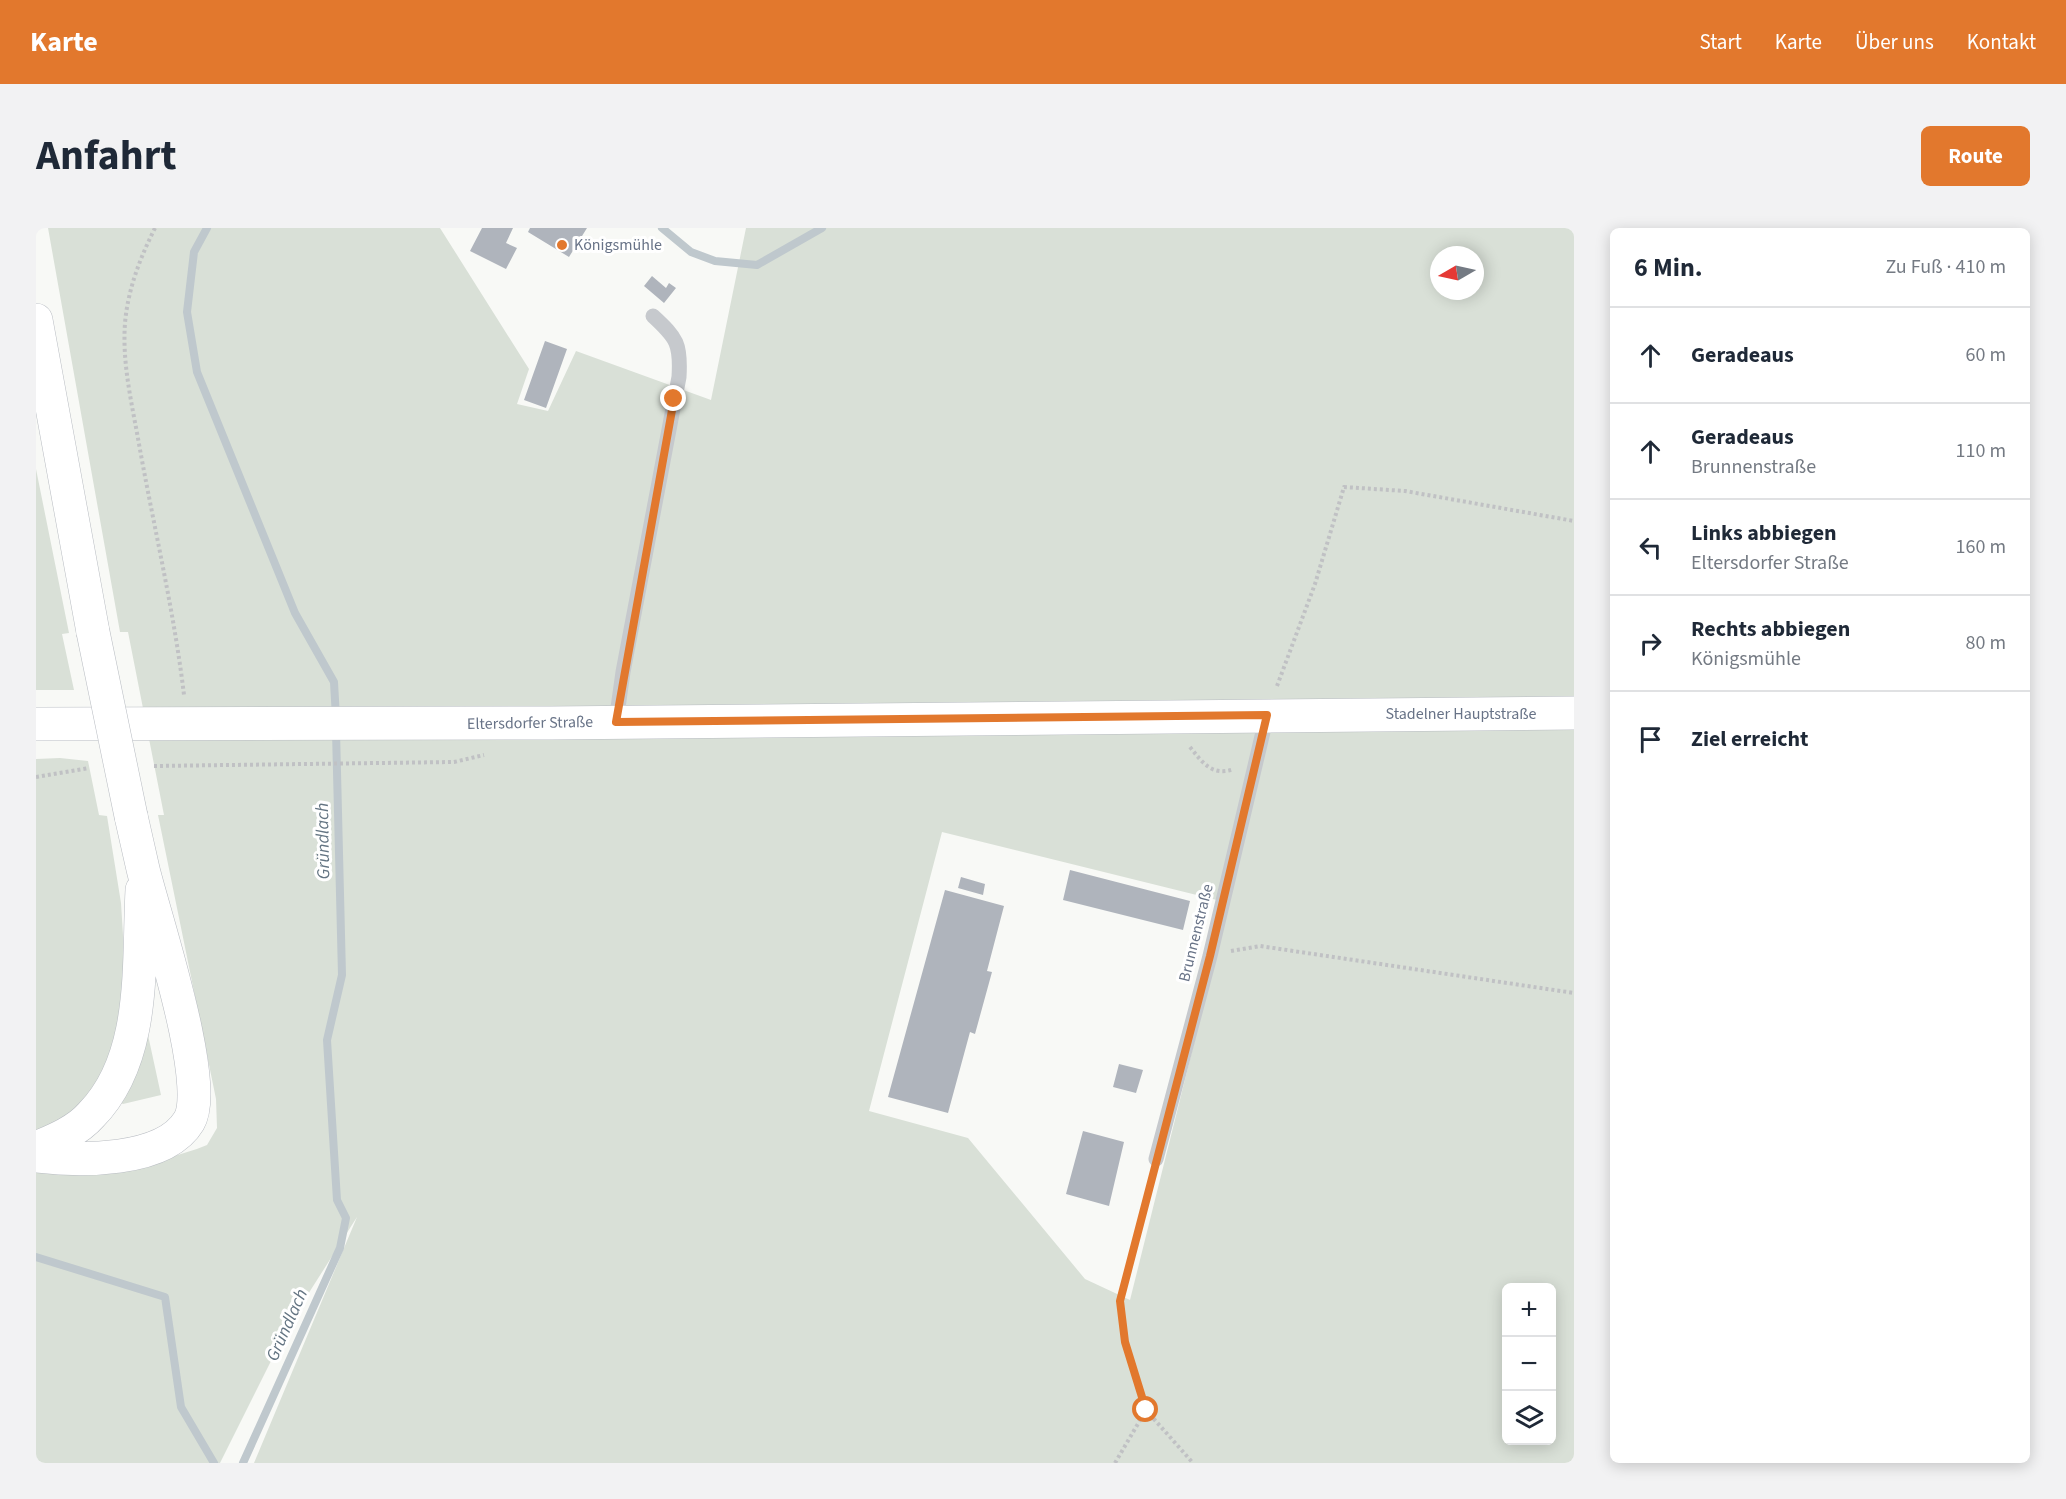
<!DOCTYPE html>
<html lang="de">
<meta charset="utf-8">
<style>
:root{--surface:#fff;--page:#f2f2f3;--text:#1f2937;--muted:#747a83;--line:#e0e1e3;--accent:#e2782d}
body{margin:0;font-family:"Source Sans 3",sans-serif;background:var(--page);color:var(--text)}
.controls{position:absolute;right:18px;bottom:18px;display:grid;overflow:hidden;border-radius:9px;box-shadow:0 3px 15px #0003}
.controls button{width:54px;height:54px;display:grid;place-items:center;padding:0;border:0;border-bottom:2px solid var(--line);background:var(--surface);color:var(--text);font:30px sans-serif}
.compass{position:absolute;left:1394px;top:18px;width:54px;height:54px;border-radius:50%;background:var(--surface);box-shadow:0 3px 15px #0003;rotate:261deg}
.stop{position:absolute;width:18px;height:18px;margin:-14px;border:4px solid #e2782d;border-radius:50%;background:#fff}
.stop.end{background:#e2782d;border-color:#fff;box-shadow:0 2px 6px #0008}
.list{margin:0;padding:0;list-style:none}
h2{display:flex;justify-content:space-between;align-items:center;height:78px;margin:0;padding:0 24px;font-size:26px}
h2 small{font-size:20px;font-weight:400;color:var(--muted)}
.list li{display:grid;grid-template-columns:39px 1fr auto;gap:18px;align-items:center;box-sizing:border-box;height:96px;padding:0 24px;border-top:2px solid var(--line)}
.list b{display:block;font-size:22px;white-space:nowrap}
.list p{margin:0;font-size:20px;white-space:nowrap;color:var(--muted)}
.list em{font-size:20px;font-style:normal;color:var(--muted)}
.icon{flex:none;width:33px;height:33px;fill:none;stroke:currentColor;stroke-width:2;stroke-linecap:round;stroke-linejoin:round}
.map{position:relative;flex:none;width:1538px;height:1235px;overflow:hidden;border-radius:9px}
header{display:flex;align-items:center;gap:36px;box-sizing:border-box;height:84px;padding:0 30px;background:var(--accent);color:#fff}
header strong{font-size:28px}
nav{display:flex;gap:33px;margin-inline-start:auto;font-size:21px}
.intro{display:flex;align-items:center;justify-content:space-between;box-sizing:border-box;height:144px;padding:0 36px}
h1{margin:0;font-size:42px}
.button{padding:15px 27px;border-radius:9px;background:var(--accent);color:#fff;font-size:21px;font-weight:700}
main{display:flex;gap:36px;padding:0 36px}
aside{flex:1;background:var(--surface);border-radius:9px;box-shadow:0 3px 15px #0003}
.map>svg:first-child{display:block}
.green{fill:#d9e0d7;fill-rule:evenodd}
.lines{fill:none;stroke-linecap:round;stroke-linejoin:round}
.stream{stroke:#bfc8cd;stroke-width:8}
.building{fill:#afb4bc}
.secondary-casing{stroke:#b8bcc2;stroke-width:34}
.path{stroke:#c0c1c4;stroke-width:4;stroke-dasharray:3 3;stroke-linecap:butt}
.service{stroke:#c6c9cd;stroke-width:15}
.secondary{stroke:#fff;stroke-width:33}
.secondary-bridge-casing{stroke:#b8bcc2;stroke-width:34;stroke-linecap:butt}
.secondary-bridge{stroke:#fff;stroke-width:33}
.route{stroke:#e2782d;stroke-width:8}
.poi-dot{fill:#e2782d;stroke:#fff;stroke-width:2}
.labels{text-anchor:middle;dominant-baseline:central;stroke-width:6;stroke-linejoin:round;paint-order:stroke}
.poi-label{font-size:16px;fill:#687387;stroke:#fff;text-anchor:start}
.street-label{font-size:16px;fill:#687387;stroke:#fff}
.water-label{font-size:18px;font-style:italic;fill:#637482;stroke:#fff}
</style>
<header>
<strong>Karte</strong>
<nav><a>Start</a><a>Karte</a><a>Über uns</a><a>Kontakt</a></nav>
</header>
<div class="intro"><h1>Anfahrt</h1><a class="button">Route</a></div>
<main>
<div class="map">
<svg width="1538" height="1235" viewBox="0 0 1538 1235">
<rect width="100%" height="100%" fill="#f8f9f6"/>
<path class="green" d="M12,0H404L493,141L481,176L512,183L540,123L675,172L710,0H1538V1235H218L321,989L255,1093L184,1235H0V945C57,941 117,939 171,917L181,900L180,871L122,587H128L92,404H84ZM1403,27H1439V63H1403ZM906,604L1193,675L1094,1072L1049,1051L932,910L833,883ZM1470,1060H1516V1212H1470Z
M0,241L33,405L26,406L38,462H0Z
M24,530L52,533L63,587L71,588L85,675L90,755L81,817L56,866L39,886L0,909V531Z
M112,807L125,867L87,876L81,873L107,809Z"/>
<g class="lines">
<path class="stream" d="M171,0L158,24L151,84L161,144L259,385L298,454L300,490
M626,0L655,24L679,33L721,37L786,0
M0,1029L129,1069L145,1179L178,1235
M207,1235L304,1020L310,990L301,972L291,812L306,747L300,503"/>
</g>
<path class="building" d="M446,0H477L470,15L481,20L470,41L434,23Z
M494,0H551L533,29L492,4Z
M616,48L630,60L633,55L640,60L628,75L608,58Z
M509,113L531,121L510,180L488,172Z
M1034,642L1154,673L1147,702L1027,672Z
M925,649L949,656L947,667L922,660Z
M909,662L968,678L951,743L956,744L939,806L934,804L912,885L852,869Z
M1083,836L1107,842L1100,865L1077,859Z
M1047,903L1088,914L1073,978L1030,966Z"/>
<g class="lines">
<g class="secondary-casing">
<path id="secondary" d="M0,92L57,404
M0,496L514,495L1538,485
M0,920C19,912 41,903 55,887C111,830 102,736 106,662
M0,928C42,933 128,935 153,893C175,856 118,687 107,641C103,623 99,605 95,588"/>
</g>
<path class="path" d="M119,0C104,30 92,61 89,95C86,136 96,176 103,216C118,300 138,383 148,467
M1241,458L1279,356L1308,259L1369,263L1538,293
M1154,519C1166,534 1176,549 1198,541
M118,538L418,534L448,527
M0,549L53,540
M1195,723L1224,718L1538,765
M1116,949L1084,1073L1089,1114L1110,1182L1157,1235
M1079,1235L1110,1182"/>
<path class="service" d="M580,494L587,444L643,149C645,116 641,110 617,88
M1120,931L1174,728L1231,487"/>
<use href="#secondary" class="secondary"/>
<g class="secondary-bridge-casing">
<path id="secondary-bridge" d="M57,404L95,588"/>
</g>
<use href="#secondary-bridge" class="secondary-bridge"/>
</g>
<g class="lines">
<path class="route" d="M638,171L580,494L1231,487L1174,728L1084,1073L1089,1114L1110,1182"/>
</g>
<circle class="poi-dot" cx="526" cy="17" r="6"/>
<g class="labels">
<g class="poi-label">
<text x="538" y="17">Königsmühle</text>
</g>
<g class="street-label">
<text x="1425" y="486">Stadelner Hauptstraße</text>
<text transform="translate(494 495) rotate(-1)">Eltersdorfer Straße</text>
<text transform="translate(1160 705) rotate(-76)">Brunnenstraße</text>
</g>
<g class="water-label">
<text transform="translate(287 613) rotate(-91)">Gründlach</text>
<text transform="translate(251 1097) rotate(-66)">Gründlach</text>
</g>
</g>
</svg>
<div class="controls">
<button>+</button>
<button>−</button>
<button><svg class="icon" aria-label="layers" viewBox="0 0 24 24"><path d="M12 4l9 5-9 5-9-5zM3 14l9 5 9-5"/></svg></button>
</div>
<svg class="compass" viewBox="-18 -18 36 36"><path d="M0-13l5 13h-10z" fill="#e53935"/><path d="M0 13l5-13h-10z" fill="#747a83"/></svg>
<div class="stop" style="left:1110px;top:1182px"></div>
<div class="stop end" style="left:638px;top:171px"></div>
</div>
<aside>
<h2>6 Min.<small>Zu Fuß · 410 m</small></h2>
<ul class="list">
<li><svg class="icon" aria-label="ahead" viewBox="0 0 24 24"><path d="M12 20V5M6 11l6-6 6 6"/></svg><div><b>Geradeaus</b></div><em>60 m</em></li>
<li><svg class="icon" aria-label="ahead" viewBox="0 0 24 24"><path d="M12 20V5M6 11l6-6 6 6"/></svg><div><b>Geradeaus</b><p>Brunnenstraße</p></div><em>110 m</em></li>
<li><svg class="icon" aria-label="left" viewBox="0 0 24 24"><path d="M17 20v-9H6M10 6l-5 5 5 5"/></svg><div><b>Links abbiegen</b><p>Eltersdorfer Straße</p></div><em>160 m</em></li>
<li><svg class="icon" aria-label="right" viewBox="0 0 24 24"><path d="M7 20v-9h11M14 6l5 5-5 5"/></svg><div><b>Rechts abbiegen</b><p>Königsmühle</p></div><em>80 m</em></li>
<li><svg class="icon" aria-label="arrive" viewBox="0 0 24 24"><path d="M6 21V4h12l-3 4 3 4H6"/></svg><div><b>Ziel erreicht</b></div></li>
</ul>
</aside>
</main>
